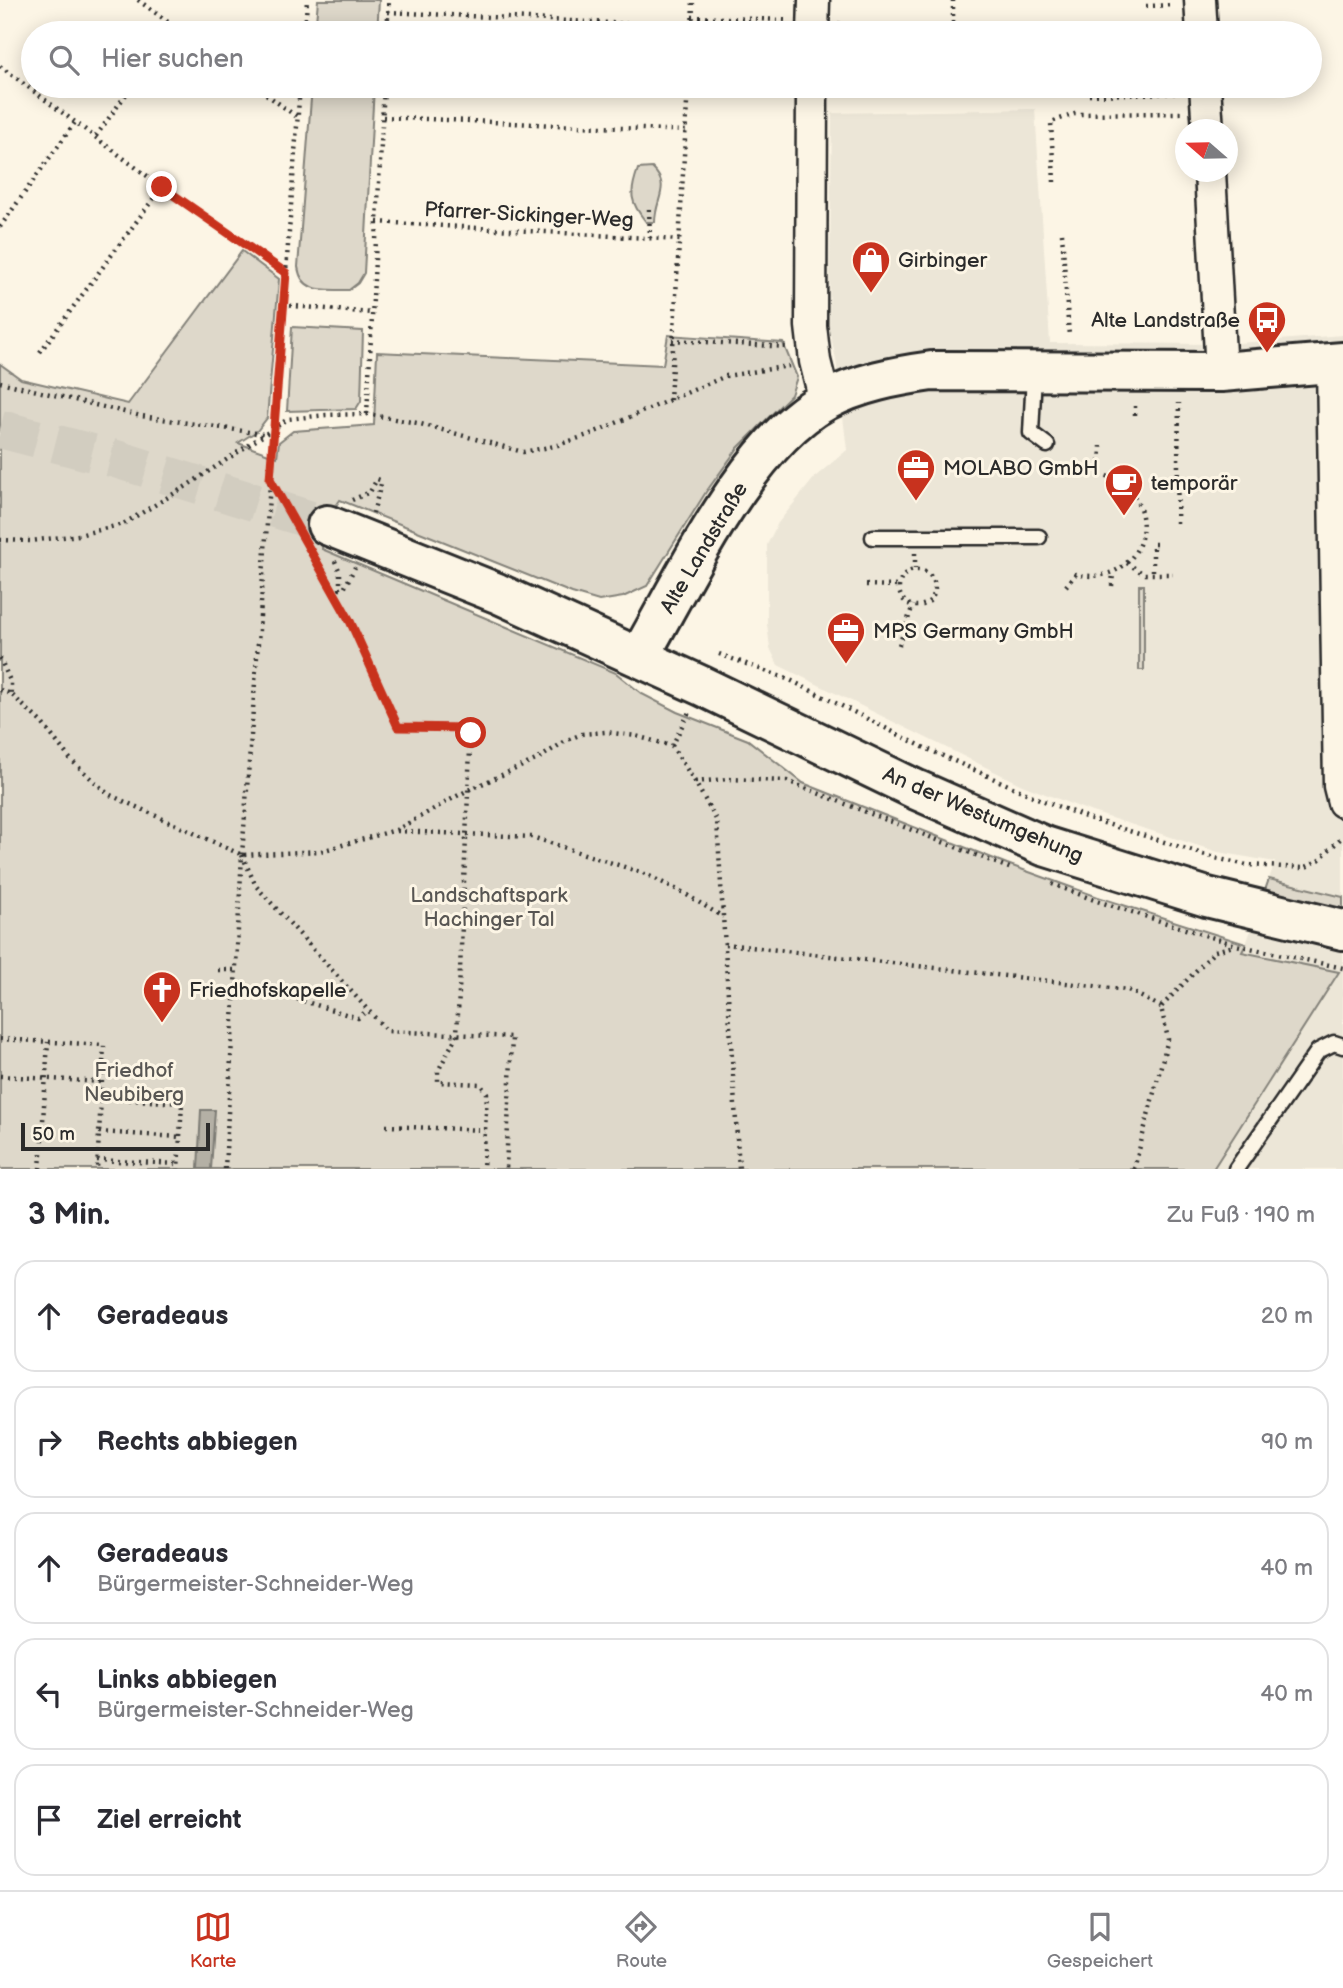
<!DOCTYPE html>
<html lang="de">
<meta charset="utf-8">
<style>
:root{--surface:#fff;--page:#f7f7f7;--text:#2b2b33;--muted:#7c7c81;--line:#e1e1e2;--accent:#c8321e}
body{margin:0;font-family:"Balsamiq Sans",sans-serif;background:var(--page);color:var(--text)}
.compass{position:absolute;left:1175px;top:119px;width:63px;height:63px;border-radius:50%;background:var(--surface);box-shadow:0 4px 18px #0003;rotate:290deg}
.scale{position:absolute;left:21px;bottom:18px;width:189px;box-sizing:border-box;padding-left:7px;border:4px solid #2b2b2b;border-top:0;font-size:19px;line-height:24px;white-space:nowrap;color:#2b2b2b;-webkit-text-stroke:5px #fcf5e5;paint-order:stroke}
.stop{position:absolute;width:21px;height:21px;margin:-16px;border:5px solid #c8321e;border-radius:50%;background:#fff}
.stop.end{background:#c8321e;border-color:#fff;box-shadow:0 2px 7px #0008}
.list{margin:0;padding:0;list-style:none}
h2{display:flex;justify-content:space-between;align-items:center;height:91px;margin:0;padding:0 28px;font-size:30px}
h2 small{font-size:23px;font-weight:400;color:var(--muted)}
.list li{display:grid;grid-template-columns:46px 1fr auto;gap:21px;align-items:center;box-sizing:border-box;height:112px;margin:0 14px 14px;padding:0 14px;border:2px solid var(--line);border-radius:21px}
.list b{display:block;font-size:26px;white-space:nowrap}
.list p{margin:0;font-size:23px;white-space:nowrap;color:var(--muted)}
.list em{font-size:23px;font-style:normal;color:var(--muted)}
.icon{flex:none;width:38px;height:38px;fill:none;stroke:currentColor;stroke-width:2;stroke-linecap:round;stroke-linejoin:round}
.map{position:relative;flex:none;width:1343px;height:1169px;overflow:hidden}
.search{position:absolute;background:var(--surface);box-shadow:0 4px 18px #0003;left:21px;right:21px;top:21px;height:77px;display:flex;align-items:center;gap:18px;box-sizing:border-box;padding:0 24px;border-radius:38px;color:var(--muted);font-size:26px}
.sheet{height:721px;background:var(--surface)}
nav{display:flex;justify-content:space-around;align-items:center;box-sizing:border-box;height:98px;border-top:2px solid var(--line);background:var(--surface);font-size:19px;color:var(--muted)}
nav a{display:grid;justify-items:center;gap:4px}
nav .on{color:var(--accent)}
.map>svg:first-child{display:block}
.built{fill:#ece6d7}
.green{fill:#ded8ca;stroke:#84827a;stroke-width:2}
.water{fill:#b4b0a5;stroke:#7d7b74;stroke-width:2}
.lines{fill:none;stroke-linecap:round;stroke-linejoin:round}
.secondary-tunnel{stroke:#d2cdc0;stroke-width:38;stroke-dasharray:38 19;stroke-linecap:butt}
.service-casing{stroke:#2b2b2b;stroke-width:19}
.minor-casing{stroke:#2b2b2b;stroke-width:35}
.secondary-casing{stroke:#2b2b2b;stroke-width:44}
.path{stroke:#2b2b2b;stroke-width:4.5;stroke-dasharray:2 5;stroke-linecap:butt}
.service{stroke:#fcf5e5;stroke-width:14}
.minor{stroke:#fcf5e5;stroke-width:30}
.secondary{stroke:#fcf5e5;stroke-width:38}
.route{stroke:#c8321e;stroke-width:9}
.labels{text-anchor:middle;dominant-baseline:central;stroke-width:6;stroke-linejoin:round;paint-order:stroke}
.street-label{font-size:21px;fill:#2b2b2b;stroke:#fcf5e5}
.poi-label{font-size:21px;fill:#2b2b2b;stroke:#fcf5e5;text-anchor:start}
.park-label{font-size:21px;fill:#585653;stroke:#fcf5e5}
</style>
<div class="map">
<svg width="1343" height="1169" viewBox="0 0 1343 1169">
<rect width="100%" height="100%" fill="#fcf5e5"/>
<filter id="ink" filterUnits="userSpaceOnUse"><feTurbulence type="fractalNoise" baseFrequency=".0143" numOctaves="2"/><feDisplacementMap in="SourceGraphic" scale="14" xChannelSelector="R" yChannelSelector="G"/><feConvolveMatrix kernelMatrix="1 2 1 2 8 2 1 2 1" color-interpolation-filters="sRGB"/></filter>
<g filter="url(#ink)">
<path class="built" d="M1035,109L1050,343L1226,344L1343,335V1169H1144L1188,1001L1244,950L1275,862L1218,852L1092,812L1022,785L778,665L770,648L767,624V545L778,523L815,477L847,450L836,359L829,329L832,113Z"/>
<path class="green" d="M318,0H379L377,33H315Z
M312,86H374L364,273L358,283L349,290C327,289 302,295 298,267Z
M652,168C672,187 655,198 655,222H646C630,202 629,194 638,169Z
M242,251L279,279L267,418L257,431L238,443L277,457L279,442L293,431L374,425L377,352L663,365L668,335L783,343L797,377L791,395L738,448L706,492L647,586L623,597L599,601L572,593L340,500C328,515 323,530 322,549L616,673L642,694L677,712L748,740L803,783L1007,864L1098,897L1246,944L1242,952L1339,972L1213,1169H0V364L21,379L128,404Z
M292,327L363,331L361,401L356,409L287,411Z
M1139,585H1144V670H1139Z
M1269,879L1343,897V915L1263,896Z"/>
<path class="water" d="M201,1110H215L211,1169H198Z"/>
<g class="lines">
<path class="secondary-tunnel" d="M0,429L116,459L327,525"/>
<g class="service-casing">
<path id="service" d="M1034,374L1031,433L1047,445
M873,537H1039
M1236,1169L1318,1051L1334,1043L1343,1046"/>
</g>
<g class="minor-casing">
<path id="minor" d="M1200,0L1202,33
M813,33L814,0
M812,86L811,326L815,361L825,401
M1205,86L1208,130
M1210,172L1221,372
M1332,364L1339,786L1343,802"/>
</g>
<g class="secondary-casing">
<path id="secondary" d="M327,525L497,593L702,686L917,790L1044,846L1207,897L1343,930
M639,657C684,580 746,444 825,401C858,383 896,376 932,371L1221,372L1343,362"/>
</g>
<path class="path" d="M138,0L183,33
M953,0V33
M1146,6L1173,5
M388,12L692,27
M692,17L786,20
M839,24L845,23V33
M171,33L175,27
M305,33L307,0
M387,33L389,0
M692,33L693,0
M0,66L162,187L285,273
M255,86L297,117
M845,86V93
M837,93L954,89V86
M1089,95L1180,93
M383,117L686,131
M96,136L132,86
M1054,182L1051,122L1075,114L1181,113
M649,209L650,238
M377,222L680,240
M0,227L76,121
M1062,233L1069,336
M283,305L371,313
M672,340L788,347
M40,352L162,187
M0,382L141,416L263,434
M670,400L688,86
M367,414L384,86
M1135,415V403
M270,480L296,524
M352,500L370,492L377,479L380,480L381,484L373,513
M1177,523L1179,403
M0,540L30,541L79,535L123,524L185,487L288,419L326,415L367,414L417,423L523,452L555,446L588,435L726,376L789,366
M312,553L350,621L398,727L471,728L457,1035L438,1071V1082L480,1084L487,1093L483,1169
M915,553V570
M335,561L340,572V589H344L355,567
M1127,563L1144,574H1173
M899 588a18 18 0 1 1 36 0a18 18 0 1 1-36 0Z
M1153,571V544H1159
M866,585L899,586
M1066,586L1076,574C1147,591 1171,493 1100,474L1101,446
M1112,586L1113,572
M899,645L913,605
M719,654L790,680L925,748L1044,801L1088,818L1215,858L1247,865L1304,868L1319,860L1343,836
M0,658L11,683V694
M0,690L11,694L42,723L71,760L108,794L242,855L321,851L396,830L468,790L538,759L567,740L582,734L605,732L636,736L672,746L695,782L717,821L739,1169
M672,746L689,712
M695,782L727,779L787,781L1014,870
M397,831L532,837L643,873L682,892L723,917
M242,855L256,886L387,1031L512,1037L506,1169
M1052,884L1097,901L1236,945L1343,968
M725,944L1128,990L1161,1007
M218,970H235
M235,987L294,998L358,1018L368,1010
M0,1039L104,1045L97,1169
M0,1076L102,1082
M101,1098L182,1103L178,1169
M386,1126L485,1130
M99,1132L180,1137
M97,1160L178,1164
M40,1169L48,1042
M225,1169L242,855L300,86
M1134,1169L1168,1039L1161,1007L1215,951L1234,946"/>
<use href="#service" class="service"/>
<use href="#minor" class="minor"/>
<use href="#secondary" class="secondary"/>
</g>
</g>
<g class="lines" filter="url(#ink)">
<path class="route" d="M162,187L286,273L270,479L350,621L398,727L471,728V733"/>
</g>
<defs>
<g id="shop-pin" transform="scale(2.0125)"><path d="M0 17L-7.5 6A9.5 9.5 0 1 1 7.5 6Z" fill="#c8321e" stroke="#fcf5e5"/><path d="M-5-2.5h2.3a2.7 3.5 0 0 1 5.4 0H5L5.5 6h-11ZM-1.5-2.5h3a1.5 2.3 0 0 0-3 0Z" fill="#fff"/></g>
<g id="bus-pin" transform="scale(2.0125)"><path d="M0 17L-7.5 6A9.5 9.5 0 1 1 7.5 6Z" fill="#c8321e" stroke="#fcf5e5"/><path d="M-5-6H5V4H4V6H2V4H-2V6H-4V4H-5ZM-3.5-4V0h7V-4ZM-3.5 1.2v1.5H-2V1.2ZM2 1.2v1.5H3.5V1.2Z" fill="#fff"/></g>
<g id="office-pin" transform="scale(2.0125)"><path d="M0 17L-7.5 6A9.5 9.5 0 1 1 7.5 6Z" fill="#c8321e" stroke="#fcf5e5"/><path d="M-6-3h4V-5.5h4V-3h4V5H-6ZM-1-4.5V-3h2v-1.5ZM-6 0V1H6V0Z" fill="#fff"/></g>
<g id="cafe-pin" transform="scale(2.0125)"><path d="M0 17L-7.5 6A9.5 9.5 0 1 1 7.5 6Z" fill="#c8321e" stroke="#fcf5e5"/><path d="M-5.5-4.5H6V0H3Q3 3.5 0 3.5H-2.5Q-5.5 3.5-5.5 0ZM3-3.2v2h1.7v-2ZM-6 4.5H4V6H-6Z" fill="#fff"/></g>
<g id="church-pin" transform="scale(2.0125)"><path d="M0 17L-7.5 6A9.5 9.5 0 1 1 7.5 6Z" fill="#c8321e" stroke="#fcf5e5"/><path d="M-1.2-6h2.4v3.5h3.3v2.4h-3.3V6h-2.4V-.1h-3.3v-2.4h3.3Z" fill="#fff"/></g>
</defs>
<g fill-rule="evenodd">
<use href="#shop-pin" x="871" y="260"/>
<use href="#bus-pin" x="1267" y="320"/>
<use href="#office-pin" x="916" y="468"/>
<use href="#cafe-pin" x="1124" y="483"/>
<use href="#office-pin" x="846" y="631"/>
<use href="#church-pin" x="162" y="990"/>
</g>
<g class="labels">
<g class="street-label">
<text transform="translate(529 215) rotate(3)">Pfarrer-Sickinger-Weg</text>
<text transform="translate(704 548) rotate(-59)">Alte Landstraße</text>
<text transform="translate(983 815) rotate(23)">An der Westumgehung</text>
</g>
<g class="poi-label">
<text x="898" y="260">Girbinger</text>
<text x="1240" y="320" text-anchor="end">Alte Landstraße</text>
<text x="943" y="468">MOLABO GmbH</text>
<text x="1151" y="483">temporär</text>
<text x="873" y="631">MPS Germany GmbH</text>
<text x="189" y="990">Friedhofskapelle</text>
</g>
<g class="park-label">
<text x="489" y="895">Landschaftspark<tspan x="489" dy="24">Hachinger Tal</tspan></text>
<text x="134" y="1070">Friedhof<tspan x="134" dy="24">Neubiberg</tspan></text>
</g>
</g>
</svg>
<svg class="compass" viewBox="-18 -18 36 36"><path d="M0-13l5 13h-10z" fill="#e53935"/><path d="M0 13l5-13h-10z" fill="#7c7c81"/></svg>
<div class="scale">50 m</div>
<div class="stop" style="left:471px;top:733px"></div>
<div class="stop end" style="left:162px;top:187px"></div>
<div class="search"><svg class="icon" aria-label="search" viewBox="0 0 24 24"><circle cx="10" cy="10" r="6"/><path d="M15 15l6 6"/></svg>Hier suchen</div>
</div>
<section class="sheet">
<h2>3 Min.<small>Zu Fuß · 190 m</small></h2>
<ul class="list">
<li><svg class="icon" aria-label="ahead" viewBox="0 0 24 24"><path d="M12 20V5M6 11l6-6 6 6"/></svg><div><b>Geradeaus</b></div><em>20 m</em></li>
<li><svg class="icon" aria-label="right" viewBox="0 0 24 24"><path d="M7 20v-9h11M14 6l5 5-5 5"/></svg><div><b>Rechts abbiegen</b></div><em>90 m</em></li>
<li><svg class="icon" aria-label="ahead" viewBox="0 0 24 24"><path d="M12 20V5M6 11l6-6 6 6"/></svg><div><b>Geradeaus</b><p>Bürgermeister-Schneider-Weg</p></div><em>40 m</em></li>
<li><svg class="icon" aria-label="left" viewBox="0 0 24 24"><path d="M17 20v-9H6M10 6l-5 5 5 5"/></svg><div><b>Links abbiegen</b><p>Bürgermeister-Schneider-Weg</p></div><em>40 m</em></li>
<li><svg class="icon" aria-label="arrive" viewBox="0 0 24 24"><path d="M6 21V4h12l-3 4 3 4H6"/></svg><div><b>Ziel erreicht</b></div></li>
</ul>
</section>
<nav>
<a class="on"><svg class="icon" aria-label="map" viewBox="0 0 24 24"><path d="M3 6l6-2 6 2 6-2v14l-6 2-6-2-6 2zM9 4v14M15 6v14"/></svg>Karte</a>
<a><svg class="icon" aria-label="directions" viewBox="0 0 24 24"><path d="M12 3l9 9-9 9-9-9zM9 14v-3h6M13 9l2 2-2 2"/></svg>Route</a>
<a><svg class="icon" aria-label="saved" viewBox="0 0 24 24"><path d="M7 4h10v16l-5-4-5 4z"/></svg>Gespeichert</a>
</nav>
